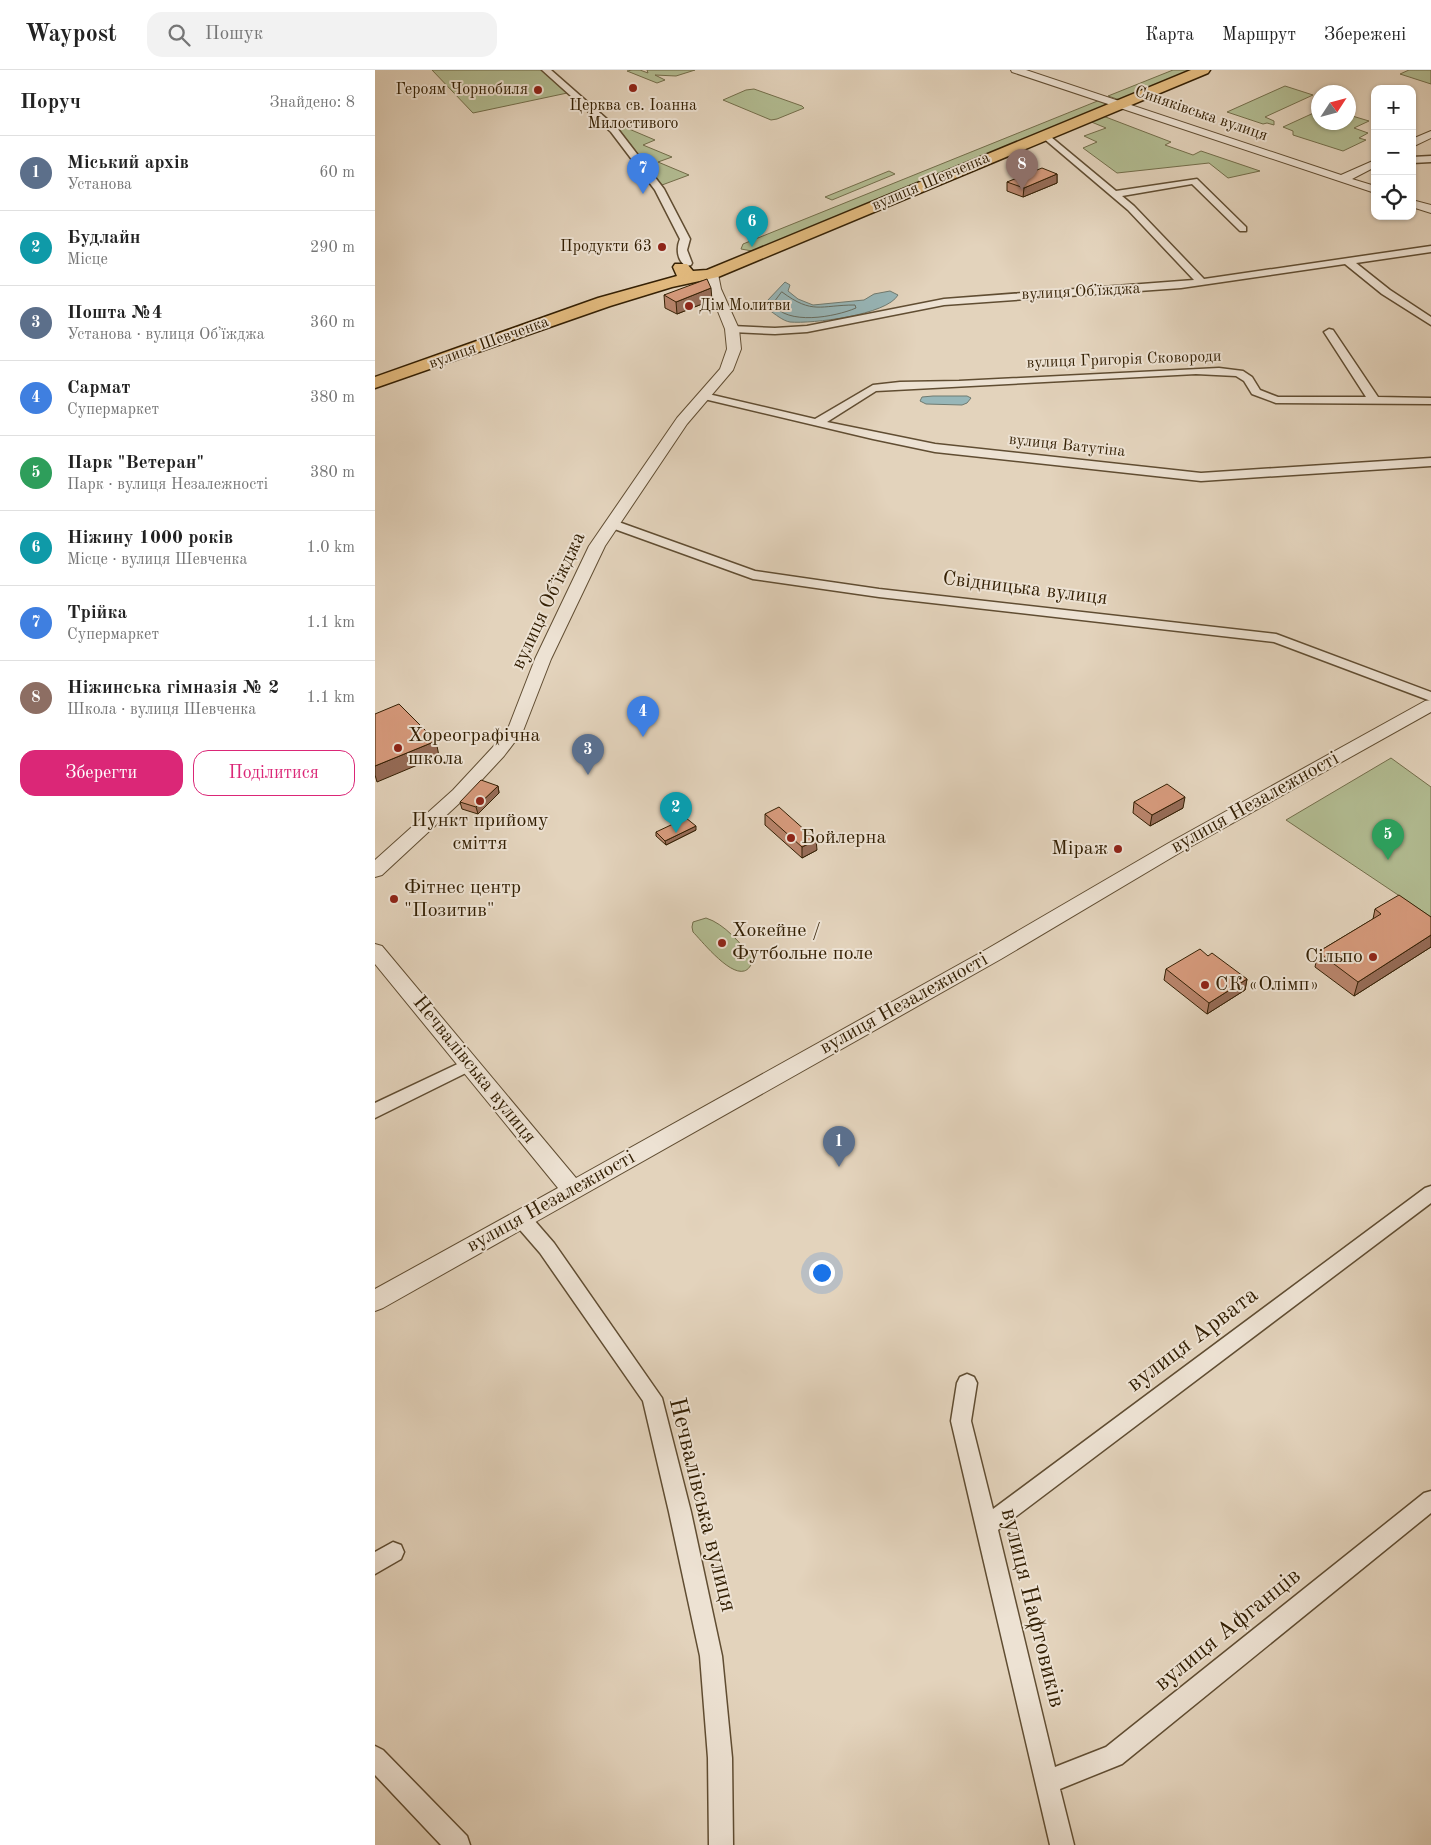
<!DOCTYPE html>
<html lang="uk">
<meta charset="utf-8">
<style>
:root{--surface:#fff;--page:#f2f2f2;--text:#222;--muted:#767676;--line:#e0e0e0;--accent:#db2777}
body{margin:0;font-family:"Old Standard TT",serif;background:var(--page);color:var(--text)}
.controls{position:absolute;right:15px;top:15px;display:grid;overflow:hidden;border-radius:10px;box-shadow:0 1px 4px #0004}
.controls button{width:45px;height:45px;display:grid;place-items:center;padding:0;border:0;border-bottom:1px solid var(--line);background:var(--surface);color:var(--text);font:25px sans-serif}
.compass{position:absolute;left:936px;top:15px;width:45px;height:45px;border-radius:50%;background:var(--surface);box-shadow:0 1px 4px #0004;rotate:54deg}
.you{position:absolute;left:446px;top:1202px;width:18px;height:18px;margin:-12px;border:4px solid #fff;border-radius:50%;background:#1a73e8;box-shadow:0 0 0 8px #1a73e833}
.badge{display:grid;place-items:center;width:32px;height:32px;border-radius:50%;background:var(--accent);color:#fff;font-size:16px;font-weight:700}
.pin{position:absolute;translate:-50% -41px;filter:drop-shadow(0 1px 2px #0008)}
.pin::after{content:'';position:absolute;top:26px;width:18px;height:15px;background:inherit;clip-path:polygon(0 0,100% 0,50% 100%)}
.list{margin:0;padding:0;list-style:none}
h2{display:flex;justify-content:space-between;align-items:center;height:65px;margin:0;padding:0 20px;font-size:21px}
h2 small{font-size:16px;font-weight:400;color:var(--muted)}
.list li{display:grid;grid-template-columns:32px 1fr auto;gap:15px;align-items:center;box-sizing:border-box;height:75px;padding:0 20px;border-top:1px solid var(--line)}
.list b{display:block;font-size:19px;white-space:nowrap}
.list p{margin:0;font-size:16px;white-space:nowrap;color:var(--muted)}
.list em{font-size:16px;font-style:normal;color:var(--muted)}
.actions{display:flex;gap:10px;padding:15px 20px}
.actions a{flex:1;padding:11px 0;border:1px solid var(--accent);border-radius:15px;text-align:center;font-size:18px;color:var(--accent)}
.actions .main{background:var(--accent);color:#fff}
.icon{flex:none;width:28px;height:28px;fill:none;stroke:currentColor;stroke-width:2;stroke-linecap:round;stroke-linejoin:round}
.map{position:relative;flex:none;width:1056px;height:1775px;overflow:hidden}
header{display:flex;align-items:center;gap:30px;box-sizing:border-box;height:70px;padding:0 25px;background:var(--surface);border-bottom:1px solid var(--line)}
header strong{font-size:24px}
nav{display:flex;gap:28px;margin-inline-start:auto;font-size:18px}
.search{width:350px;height:45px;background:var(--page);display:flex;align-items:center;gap:12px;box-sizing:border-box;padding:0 18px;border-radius:15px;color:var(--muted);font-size:19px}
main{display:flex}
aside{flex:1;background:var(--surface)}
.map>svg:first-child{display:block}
.green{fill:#b2bc92;stroke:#736e4b}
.water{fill:#97b6b8;stroke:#6f7a70}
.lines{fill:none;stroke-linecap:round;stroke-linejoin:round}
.shore{stroke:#666b5e;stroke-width:1}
.minor-casing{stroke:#604d32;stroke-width:3}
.tertiary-casing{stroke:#604d32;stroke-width:2}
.primary-casing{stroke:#342004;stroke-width:3}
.minor{fill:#ede2d3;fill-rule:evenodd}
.tertiary{fill:#ede2d3;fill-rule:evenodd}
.primary{fill:#e2ba7e;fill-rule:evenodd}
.wall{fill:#b8846b;stroke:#342004}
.shaded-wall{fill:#966c57;stroke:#342004}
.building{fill:#d69a7c;stroke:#342004}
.poi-dot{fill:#8f2418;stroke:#ede2d3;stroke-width:2}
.labels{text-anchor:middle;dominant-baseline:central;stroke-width:4;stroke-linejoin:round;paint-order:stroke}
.far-poi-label{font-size:16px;fill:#342004;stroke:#ede2d3;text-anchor:end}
.far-street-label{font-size:16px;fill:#342004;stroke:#ede2d3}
.street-label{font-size:20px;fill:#342004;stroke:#ede2d3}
.poi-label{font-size:20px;fill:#342004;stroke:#ede2d3;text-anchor:start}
.near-street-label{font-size:24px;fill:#342004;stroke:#ede2d3}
</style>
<header>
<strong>Waypost</strong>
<div class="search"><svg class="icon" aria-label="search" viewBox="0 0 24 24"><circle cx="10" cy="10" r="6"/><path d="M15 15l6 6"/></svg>Пошук</div>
<nav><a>Карта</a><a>Маршрут</a><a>Збережені</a></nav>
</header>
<main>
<aside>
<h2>Поруч<small>Знайдено: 8</small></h2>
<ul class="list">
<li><span class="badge" style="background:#5c6f8a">1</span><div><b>Міський архів</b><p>Установа</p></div><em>60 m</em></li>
<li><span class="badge" style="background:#0f9aa8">2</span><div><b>Будлайн</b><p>Місце</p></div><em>290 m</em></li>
<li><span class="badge" style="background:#5c6f8a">3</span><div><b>Пошта №4</b><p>Установа · вулиця Обʼїжджа</p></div><em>360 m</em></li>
<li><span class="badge" style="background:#3f7fe0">4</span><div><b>Сармат</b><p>Супермаркет</p></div><em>380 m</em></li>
<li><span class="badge" style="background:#2e9e5b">5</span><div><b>Парк &quot;Ветеран&quot;</b><p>Парк · вулиця Незалежності</p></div><em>380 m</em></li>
<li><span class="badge" style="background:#0f9aa8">6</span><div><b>Ніжину 1000 років</b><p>Місце · вулиця Шевченка</p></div><em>1.0 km</em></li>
<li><span class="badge" style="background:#3f7fe0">7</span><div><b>Трійка</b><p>Супермаркет</p></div><em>1.1 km</em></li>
<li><span class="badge" style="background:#8d6e63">8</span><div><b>Ніжинська гімназія № 2</b><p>Школа · вулиця Шевченка</p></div><em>1.1 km</em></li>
</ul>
<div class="actions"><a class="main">Зберегти</a><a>Поділитися</a></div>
</aside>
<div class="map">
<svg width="1056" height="1775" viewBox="0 0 1056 1775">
<rect width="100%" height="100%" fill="#e3d3bc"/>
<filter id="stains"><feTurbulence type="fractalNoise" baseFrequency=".004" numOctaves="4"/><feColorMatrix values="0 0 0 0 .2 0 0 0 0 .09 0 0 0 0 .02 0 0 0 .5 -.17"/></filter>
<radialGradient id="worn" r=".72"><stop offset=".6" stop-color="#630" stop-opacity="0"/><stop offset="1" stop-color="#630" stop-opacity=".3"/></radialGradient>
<path class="green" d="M57,0H171L197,22L98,43Z
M257,0H265L273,3L272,0H320L301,6L280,5L290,10L282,13L252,1Z
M798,0H824L748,31L733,26Z
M1034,0H1056V14L1025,4Z
M910,16L938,25L890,47L899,51V55L892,53L888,54L852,42Z
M379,19L427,36L429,38L402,49L396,50L348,30L371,20Z
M725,30L739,35L377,181L366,179L368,174Z
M943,41L944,52H974V45L994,51L979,58L993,63L984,68L991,70L968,81L918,65V61L908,57Z
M728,46L796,72L790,75L818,85L826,81L885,101L853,108L834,93L742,103L708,78L722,72L709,66L731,58L714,51Z
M261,51L272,54L267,57L263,55L254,59L280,70L268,75L297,87L283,92L314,105L287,115L243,58Z
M514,101L520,104L457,130L450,127Z
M1016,688L1056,717V847L911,750Z
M331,848C350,854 366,874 378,889C369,925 328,872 318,862L317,857L318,852Z"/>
<path class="water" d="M410,212L415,215L413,221L423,229L438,235L489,230L499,224L515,221L523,225C512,245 437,254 415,252C408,251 400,244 394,240L392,231Z
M558,326H592L596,328L592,333L587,335L551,334L545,331L547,327Z"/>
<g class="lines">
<path class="shore" d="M407,222C438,245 445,235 480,235L481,238C460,247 412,256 398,234Z"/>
<g class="minor-casing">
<path id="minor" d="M167,0H176L242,58L289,119L315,169L312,180L317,193L316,195L312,196C302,192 301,178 305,169L280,120L236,62Z
M670,62L741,121L822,109L871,157V161H865L817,114L747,126L759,136L829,209L1056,176V182L981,193L1015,220L1056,247V255L1007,224L970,194L806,218L569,235L432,262L400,264L357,262L352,259L357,256L400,258L432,256L569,229L819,210L753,140L667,67L666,65Z
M1056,86V92L1037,93V87Z
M954,259L958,260L1003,327L1056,328V334L901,333L877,324L869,311L861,306L821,304L501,321L452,352L560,374L826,403L1056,388V396L826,411L560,382L498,369L325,328L323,326L329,323L440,349L498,315L525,312L584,311L844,298L868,301L877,307L885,320L903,327H991L949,262Z
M238,450L380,501L504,519L901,564L1056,622V631L899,572L504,527L378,509L234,457L232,454L234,451Z
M93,989L99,991L102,995L99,999L0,1048V1033Z
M1056,1116V1133L623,1460L680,1697L731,1677L1049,1423L1056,1421V1443L747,1694L685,1719L699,1775H675L576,1351L582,1313L585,1307L592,1304L599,1307L602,1313L596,1351L618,1439L1050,1118Z
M146,1141L153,1143L179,1173L287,1328L316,1442L347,1586L357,1688L358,1775H334L333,1688L325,1586L294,1442L268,1331L165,1183L139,1153L137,1148L139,1143Z
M18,1472L26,1475L29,1482L26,1489L0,1504V1482Z
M0,1676L8,1680L92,1766L95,1775H66L0,1705Z"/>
</g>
<g class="tertiary-casing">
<path id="tertiary" d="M636,0H651L966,105L1000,90V97L977,109L1000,116V123L637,2Z
M1056,61V68L1037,77V69Z
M1037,130L1056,135V143L1037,137Z
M337,200L343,204L346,219L364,259L366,279L358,300L312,354L230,476L176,589L148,661L129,686L90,728L7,805L0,807V790L78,720L117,678L134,656L160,589L214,476L302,348L345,299L352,279L350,259L334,219L331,204Z
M1056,630V642L806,782L626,889L8,1238L0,1241V1219L183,1118L0,894V874L7,876L201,1108L612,879L792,774L1050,631Z"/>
</g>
<g class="primary-casing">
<path id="primary" d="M816,0H835L833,3L343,207L297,217L235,236L0,318V307L223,228L302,206L298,197L300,194H312L318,201L332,200Z"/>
</g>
<use href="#minor" class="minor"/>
<use href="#tertiary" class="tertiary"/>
<use href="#primary" class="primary"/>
</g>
<path class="wall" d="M682,104V113L648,127L632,121V112Z
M289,225L337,230L302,244L290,238Z
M123,716L124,723L103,744L87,739L85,732Z
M759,732L808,738L775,756L758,743Z
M390,744L442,780L427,788L390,755Z
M321,760L291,775L281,766V762Z
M1000,839L1056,847V877L979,926L940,897L943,882L998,849Z
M833,886L872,909L870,920L832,944L789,910L791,899Z"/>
<path class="shaded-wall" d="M682,104V113L648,127L649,118Z
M336,218L337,230L302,244L301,232Z
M61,671L64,686L2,712L0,705V696Z
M123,716L124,723L103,744L101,737Z
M810,727L808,738L775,756L777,745Z
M321,756V760L291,775L290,771Z
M441,770L442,780L427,788V777Z
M1056,865V877L979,926L983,912Z
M872,909L870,920L832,944L834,933Z"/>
<path class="building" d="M667,98L682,104L649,118L632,112Z
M332,209L336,218L301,232L289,225Z
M24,634L61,671L0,696V644Z
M106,710L123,716L101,737L85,732Z
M792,714L810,727L777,745L759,732Z
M404,737L441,770L427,777L390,744Z
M311,748L321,756L290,771L281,762Z
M1024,825L1056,847V865L983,912L943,882L1006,844L1000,839Z
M825,879L833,886L837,883L872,909L834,933L791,899Z"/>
<g class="poi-dot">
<circle cx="258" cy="18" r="5"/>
<circle cx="163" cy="20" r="5"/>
<circle cx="287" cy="177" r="5"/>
<circle cx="314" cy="236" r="5"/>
<circle cx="23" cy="678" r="5"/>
<circle cx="105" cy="731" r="5"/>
<circle cx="416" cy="768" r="5"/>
<circle cx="743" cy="779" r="5"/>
<circle cx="19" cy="829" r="5"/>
<circle cx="347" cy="873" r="5"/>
<circle cx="998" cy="887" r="5"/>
<circle cx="830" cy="915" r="5"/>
</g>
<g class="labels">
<g class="far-poi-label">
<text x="153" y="20">Героям Чорнобиля</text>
<text x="258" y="36" text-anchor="middle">Церква св. Іоанна<tspan x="258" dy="18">Милостивого</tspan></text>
<text x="277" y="177">Продукти 63</text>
<text x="324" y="236" text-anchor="start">Дім Молитви</text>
</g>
<g class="far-street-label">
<text transform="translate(826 44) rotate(19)">Синяківська вулиця</text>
<text transform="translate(556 112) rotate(-23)">вулиця Шевченка</text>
<text transform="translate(706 222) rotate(-3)">вулиця Обʼїжджа</text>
<text transform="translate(114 273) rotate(-20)">вулиця Шевченка</text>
<text transform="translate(749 290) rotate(-2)">вулиця Григорія Сковороди</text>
<text transform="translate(692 376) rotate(6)">вулиця Ватутіна</text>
</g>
<g class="street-label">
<text transform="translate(650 519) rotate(7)">Свідницька вулиця</text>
<text transform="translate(174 531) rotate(-65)">вулиця Обʼїжджа</text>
<text transform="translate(880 733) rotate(-29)">вулиця Незалежності</text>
<text transform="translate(529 934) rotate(-29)">вулиця Незалежності</text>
<text transform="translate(99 1000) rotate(51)">Нечвалівська вулиця</text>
<text transform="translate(176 1132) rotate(-29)">вулиця Незалежності</text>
</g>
<g class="poi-label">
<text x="33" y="666">Хореографічна<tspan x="33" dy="23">школа</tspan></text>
<text x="105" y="751" text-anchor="middle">Пункт прийому<tspan x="105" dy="23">сміття</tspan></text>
<text x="426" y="768">Бойлерна</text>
<text x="733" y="779" text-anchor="end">Міраж</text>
<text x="29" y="818">Фітнес центр<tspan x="29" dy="23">"Позитив"</tspan></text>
<text x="357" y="861">Хокейне /<tspan x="357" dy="23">Футбольне поле</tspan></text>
<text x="988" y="887" text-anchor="end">Сільпо</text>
<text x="840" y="915">СК «Олімп»</text>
</g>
<g class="near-street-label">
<text transform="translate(818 1270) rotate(-37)">вулиця Арвата</text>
<text transform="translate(327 1435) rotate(76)">Нечвалівська вулиця</text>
<text transform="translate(657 1538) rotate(76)">вулиця Нафтовиків</text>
<text transform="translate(853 1560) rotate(-39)">вулиця Афганців</text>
</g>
</g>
<rect width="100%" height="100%" filter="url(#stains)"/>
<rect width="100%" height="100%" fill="url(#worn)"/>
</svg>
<div class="controls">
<button>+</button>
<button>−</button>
<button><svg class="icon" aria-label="locate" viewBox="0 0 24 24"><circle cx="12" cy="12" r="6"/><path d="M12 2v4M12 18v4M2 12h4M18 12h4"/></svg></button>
</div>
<svg class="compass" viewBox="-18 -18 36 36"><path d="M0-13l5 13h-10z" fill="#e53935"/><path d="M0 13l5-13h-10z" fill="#767676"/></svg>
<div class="you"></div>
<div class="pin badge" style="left:464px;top:1097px;background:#5c6f8a">1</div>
<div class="pin badge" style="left:301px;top:763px;background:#0f9aa8">2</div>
<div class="pin badge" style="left:213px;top:705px;background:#5c6f8a">3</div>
<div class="pin badge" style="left:268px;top:667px;background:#3f7fe0">4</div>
<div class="pin badge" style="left:1013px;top:790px;background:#2e9e5b">5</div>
<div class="pin badge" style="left:377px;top:177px;background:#0f9aa8">6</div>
<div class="pin badge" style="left:268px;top:124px;background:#3f7fe0">7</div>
<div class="pin badge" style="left:647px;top:120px;background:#8d6e63">8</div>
</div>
</main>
